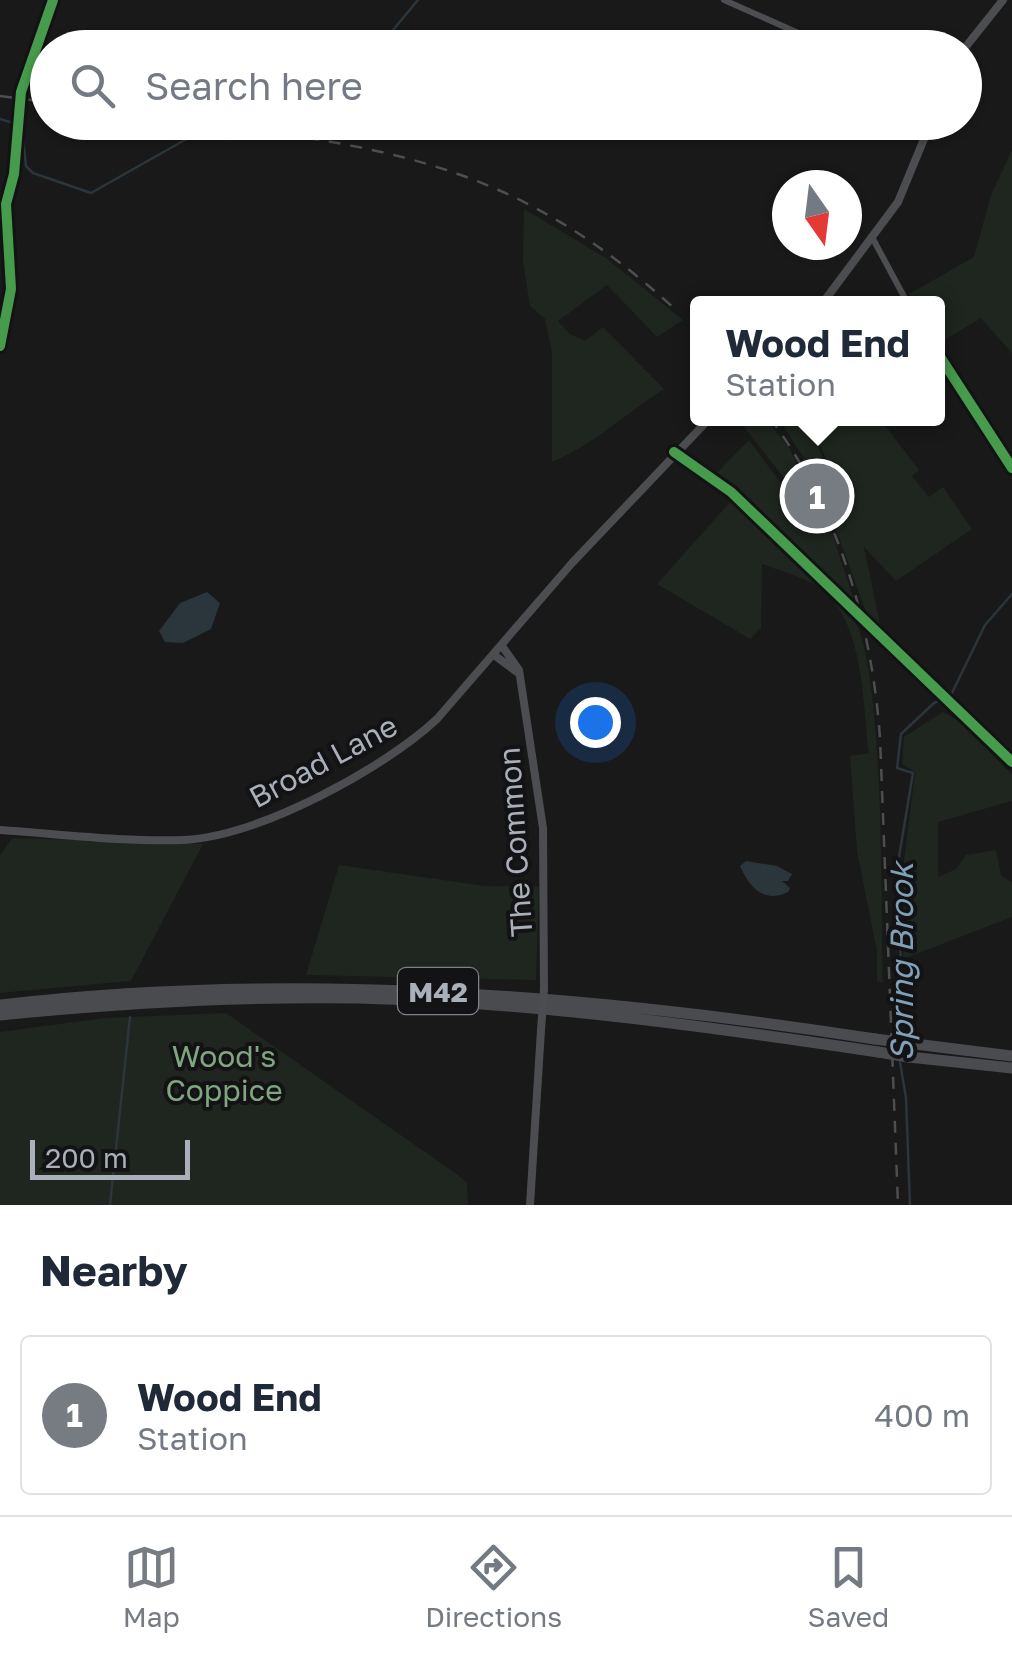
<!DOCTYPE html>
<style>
:root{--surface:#fff;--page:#f6f6f7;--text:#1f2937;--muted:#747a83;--line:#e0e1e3;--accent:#777b82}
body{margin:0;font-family:"Golos Text",sans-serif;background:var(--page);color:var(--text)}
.compass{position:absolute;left:772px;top:170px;width:90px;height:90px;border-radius:50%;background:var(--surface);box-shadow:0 2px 8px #0004;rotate:166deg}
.scale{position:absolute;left:30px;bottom:25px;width:160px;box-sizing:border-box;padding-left:10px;border:5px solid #aab0ba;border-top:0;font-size:28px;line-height:35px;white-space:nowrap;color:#aab0ba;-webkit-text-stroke:8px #131315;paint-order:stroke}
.you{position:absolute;left:595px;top:722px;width:35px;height:35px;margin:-25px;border:8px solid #fff;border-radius:50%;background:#1a73e8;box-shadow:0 0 0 15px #1a73e833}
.badge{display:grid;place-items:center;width:65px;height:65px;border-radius:50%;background:var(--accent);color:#fff;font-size:32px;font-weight:700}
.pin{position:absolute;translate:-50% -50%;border:5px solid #fff;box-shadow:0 2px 10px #0006}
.popup{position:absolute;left:690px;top:296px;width:255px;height:130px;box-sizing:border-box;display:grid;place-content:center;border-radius:10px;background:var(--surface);filter:drop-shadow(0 2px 8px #0005);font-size:32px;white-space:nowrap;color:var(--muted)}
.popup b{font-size:38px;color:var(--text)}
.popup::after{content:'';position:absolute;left:50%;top:100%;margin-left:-20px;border:20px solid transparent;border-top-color:var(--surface)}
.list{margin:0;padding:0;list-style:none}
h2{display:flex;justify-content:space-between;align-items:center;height:130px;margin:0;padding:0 40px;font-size:42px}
h2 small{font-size:32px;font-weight:400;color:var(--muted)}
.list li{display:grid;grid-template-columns:65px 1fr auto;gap:30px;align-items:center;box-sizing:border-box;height:160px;margin:0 20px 20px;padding:0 20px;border:2px solid var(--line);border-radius:10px}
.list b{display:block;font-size:38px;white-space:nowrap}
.list p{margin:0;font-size:32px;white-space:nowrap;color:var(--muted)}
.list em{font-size:32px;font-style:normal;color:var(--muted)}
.icon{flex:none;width:55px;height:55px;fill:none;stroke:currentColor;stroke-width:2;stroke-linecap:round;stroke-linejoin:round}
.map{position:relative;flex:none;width:1012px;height:1205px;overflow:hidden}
.search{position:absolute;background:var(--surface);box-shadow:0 2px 8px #0004;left:30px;right:30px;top:30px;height:110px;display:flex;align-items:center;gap:25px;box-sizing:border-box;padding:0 35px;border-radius:55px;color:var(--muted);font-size:38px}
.sheet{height:310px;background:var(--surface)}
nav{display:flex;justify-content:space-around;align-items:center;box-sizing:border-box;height:140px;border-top:2px solid var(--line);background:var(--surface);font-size:28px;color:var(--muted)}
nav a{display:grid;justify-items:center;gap:5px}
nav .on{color:var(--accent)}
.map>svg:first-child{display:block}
.green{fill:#1e261f}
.water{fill:#2b353c}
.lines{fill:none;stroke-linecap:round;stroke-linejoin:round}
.stream{stroke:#2b353c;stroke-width:2.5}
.minor{stroke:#4d4e52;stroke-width:5}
.tertiary{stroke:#4d4e52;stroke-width:6}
.secondary{stroke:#4c4d50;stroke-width:8}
.motorway{stroke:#4a4b4e;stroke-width:11}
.rail{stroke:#4d4e51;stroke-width:2.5;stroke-dasharray:12 10;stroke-linecap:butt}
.minor-bridge{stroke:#4d4e52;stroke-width:5}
.secondary-bridge{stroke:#4c4d50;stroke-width:8}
.motorway-bridge{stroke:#4a4b4e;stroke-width:11}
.cycleway-casing{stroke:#131315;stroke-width:16}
.cycleway{stroke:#469c4c;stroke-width:10}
.labels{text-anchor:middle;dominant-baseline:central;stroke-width:8;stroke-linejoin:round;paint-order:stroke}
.shield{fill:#131315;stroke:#7d8188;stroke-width:2.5}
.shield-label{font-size:28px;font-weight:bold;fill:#aab0ba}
.street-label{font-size:30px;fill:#aab0ba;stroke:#131315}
.park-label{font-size:30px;fill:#80a680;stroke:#131315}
.water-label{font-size:32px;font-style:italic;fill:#80a0b6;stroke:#131315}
</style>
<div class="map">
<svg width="1012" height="1205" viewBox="0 0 1012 1205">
<rect width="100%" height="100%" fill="#191919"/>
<path class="green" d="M1012,150V353L981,318L938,344L937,304L915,303L909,294L974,257L991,195Z
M524,209L606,258L683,320L657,337L607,285L558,321L570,334L585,341L603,327L664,389C625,414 595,444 552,462V352L545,319L530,306L523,261Z
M824,418L880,419L919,470L912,476L929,497L943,487L972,529L896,581L864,547L882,634L870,623L820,485L834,477L813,429Z
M738,419H766L790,449L806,484L794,491Z
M779,419H806L831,476L816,478Z
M749,440L791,497L802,495L820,511L833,536L858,613L768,521L715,475Z
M731,501C770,536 825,572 853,617C885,669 881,910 883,983L877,981V951L857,851L850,756L869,753C862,700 865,613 812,583C797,575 778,570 762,564L761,628L750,639L657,584Z
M943,712L964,724L1012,775V801L938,822V877L956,869L966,855L996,850L1001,875L1012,883V917L903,959L904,862L915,772L902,764L904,737Z
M12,838L203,844L131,981L0,993V856Z
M339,865L485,886L539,887L536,980L306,975Z
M226,1013L458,1175L467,1183L468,1205H0V1032L105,1018Z"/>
<path class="water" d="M207,592L220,603L211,629L183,643L165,642L159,631L180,603Z
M746,861L777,866L792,874L788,881H782L790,888L788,892C764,904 749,887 740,866Z"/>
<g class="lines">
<path class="stream" d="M378,48L418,0
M0,119L13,123
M22,128L26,166L33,173L91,193L190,137L229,139
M899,1039L902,991L897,869L913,773L897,768L901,734L934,703L951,695L985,625L1012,594
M900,1062L906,1098L910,1205
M110,1205L130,1017"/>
<path class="minor" d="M676,453L731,492L849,607
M891,647L1012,762"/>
<path class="tertiary" d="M724,0L832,48
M873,239L908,304
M0,346L11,289L6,204L14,174L21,92L53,0
M937,352L1012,468"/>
<path class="secondary" d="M964,49L1003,0
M822,304L898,202L931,122
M502,646L519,670L543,828L544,989
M494,655L517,672
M0,830C60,834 123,842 184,840C259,836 382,770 437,719L572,563L710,418
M530,1205L541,1030"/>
<path class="motorway" d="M0,1005C293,971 585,994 875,1039
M0,1015C119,1003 237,996 357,998C532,1002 705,1026 878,1052
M907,1043L1012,1056
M909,1057L1012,1068"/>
<path class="rail" d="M0,96L48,102
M198,122C399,149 519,167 675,309
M770,418C839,510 872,626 880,738L898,1205"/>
<path class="minor-bridge" d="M849,607L891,647"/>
<path class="secondary-bridge" d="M541,1030L544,989"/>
<path class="motorway-bridge" d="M875,1039L907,1043
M878,1052L909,1057"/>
<g class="cycleway-casing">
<path id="cycleway" d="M0,346L11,289L6,204L14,174L21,92L53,0
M937,352L1012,468
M674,452L731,492L1012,762"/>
</g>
<use href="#cycleway" class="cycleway"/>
</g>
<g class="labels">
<rect class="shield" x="398" y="968" width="80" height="46" rx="8"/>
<g class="shield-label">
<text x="438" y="991">M42</text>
</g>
<g class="street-label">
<text transform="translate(323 761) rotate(-28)">Broad Lane</text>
<text transform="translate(515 842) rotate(-94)">The Common</text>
</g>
<g class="park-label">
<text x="224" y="1056">Wood's<tspan x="224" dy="34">Coppice</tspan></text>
</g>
<g class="water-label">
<text transform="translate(901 962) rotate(-90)">Spring Brook</text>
</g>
</g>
</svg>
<svg class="compass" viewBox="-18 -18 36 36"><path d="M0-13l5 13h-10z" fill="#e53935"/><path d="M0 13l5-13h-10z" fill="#747a83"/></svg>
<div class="scale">200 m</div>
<div class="you"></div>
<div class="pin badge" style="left:817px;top:496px">1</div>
<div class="popup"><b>Wood End</b>Station</div>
<div class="search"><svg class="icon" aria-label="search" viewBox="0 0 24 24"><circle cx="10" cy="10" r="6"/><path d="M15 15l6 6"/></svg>Search here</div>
</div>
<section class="sheet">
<h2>Nearby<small></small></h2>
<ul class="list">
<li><span class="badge">1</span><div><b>Wood End</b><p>Station</p></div><em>400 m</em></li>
</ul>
</section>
<nav>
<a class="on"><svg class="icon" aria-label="map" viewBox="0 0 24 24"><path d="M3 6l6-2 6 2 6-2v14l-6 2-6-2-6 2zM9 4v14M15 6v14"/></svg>Map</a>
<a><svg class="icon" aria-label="directions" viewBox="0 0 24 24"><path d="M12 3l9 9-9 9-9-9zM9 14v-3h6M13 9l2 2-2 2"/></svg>Directions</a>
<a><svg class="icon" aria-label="saved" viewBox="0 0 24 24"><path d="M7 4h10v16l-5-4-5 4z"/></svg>Saved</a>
</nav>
